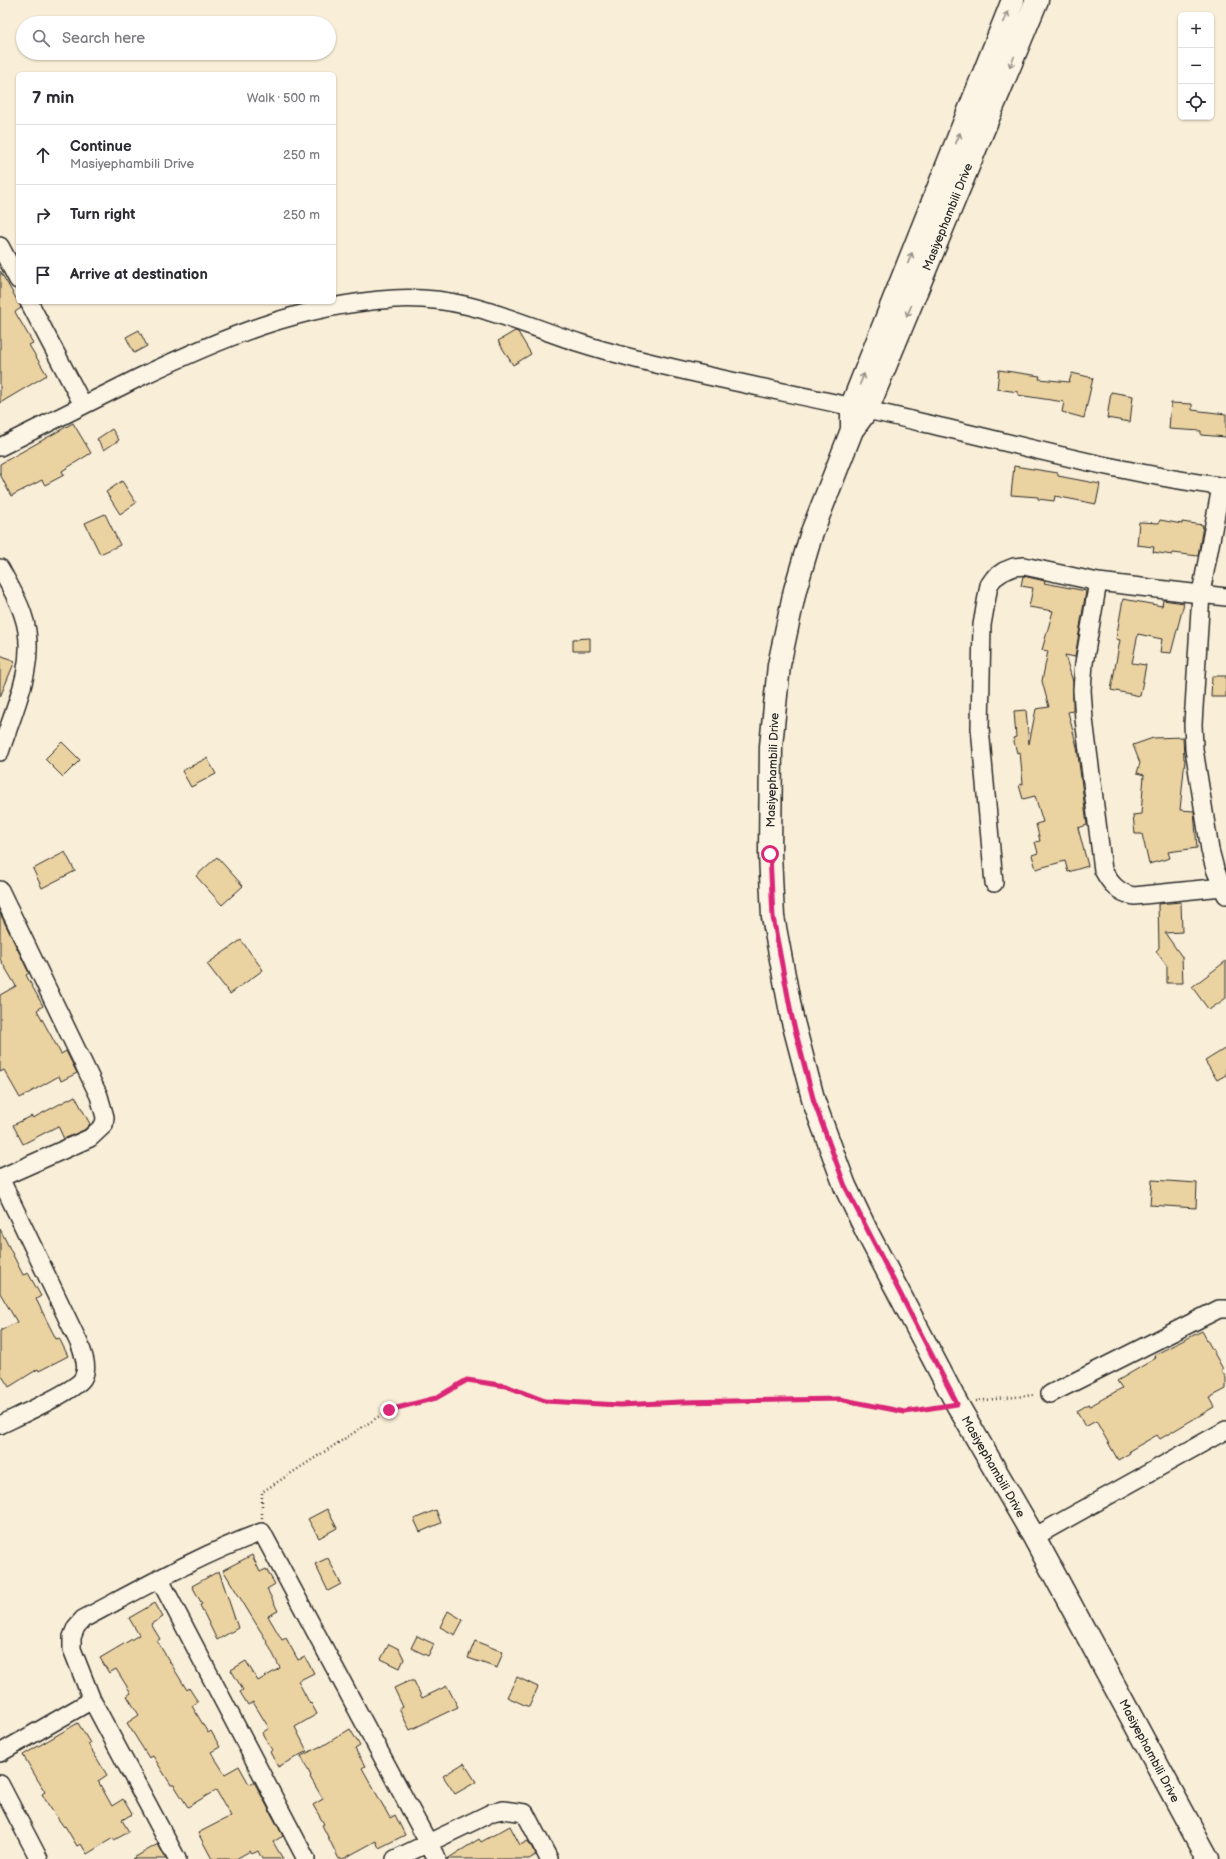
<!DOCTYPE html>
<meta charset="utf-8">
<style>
:root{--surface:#fff;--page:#f2f2f3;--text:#2b2b33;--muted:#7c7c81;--line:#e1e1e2}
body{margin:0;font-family:"Balsamiq Sans",sans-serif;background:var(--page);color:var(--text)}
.controls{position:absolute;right:12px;top:12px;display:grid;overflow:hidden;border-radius:6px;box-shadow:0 1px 3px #0004}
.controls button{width:36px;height:36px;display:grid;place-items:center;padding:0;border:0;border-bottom:1px solid var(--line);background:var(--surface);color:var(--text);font:20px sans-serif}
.stop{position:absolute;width:12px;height:12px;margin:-9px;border:3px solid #db2777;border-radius:50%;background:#fff}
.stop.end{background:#db2777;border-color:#fff;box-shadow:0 1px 4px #0008}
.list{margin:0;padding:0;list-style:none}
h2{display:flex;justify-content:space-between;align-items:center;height:52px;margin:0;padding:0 16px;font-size:17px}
h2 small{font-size:13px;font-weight:400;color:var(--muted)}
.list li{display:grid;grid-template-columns:26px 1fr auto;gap:12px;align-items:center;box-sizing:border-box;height:60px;padding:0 16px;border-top:1px solid var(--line)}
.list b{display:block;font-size:15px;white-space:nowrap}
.list p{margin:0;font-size:13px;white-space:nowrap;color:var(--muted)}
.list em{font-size:13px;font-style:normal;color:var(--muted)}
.icon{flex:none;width:22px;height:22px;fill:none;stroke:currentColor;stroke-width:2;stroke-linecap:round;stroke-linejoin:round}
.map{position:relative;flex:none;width:1226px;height:1859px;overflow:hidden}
.search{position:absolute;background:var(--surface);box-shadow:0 1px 3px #0004;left:16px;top:16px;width:320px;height:44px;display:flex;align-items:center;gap:10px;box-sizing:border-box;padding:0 14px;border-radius:22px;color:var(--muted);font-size:15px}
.panel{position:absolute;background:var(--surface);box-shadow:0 1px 3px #0004;left:16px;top:72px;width:320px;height:232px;border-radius:6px}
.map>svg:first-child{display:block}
.building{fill:#ebd2a1;stroke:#2b2b2b}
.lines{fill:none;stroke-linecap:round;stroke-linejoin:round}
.street-casing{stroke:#2b2b2b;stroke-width:20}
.primary-casing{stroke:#2b2b2b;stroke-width:25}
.path{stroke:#2b2b2b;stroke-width:2.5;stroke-dasharray:1 3;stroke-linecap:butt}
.street{stroke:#fcf5e5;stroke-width:17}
.primary{stroke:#fcf5e5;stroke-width:22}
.oneway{stroke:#949088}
.route{stroke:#db2777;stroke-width:5}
.labels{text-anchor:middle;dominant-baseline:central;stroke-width:3;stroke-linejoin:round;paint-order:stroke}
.street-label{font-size:12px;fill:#2b2b2b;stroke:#fcf5e5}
</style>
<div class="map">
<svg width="1226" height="1859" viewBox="0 0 1226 1859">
<rect width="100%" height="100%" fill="#f9eed7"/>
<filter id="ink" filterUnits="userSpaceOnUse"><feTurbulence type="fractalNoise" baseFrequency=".025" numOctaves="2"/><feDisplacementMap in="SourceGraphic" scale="8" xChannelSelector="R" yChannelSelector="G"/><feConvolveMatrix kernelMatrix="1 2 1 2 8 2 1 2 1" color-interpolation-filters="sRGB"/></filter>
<g filter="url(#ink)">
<path class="building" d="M0,271L20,305L21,308L15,312L33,343L29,345L47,375L0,403Z
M139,330L147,346L134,353L126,337Z
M515,331L518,332L531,354L513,365L498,341Z
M999,370L1040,376L1039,379L1069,382L1072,373L1093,378L1084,418L1062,412L1064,402L1018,395V392L997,389Z
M1111,392L1133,396L1130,422L1107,418Z
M1171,403L1192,404V410L1226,414V437L1201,435V431L1169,429Z
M73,423L91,453L62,471L64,475L45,485L42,480L11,496L0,474V464Z
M112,429L119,440L104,450L97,439Z
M1014,466L1058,473V476L1100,484L1096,504L1055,496L1054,501L1038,499V497L1011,495Z
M122,481L136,503L120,514L106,492Z
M105,514L120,545L100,554L85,523Z
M1160,520L1182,524V522L1203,525L1198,556L1173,553L1172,555L1153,552L1154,547L1137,545L1139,522L1159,523Z
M1023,576L1045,581L1044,583L1086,591L1075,657L1065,655L1073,682V711L1068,712L1077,747L1087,825L1078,828L1088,866L1068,872L1065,861L1036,869L1032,855L1038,853L1035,842L1040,841L1036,824L1043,822L1035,796L1023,799L1019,785L1023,784L1020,752L1017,753L1013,738L1016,737L1014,711L1026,710L1029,744L1036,709L1049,707L1042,681L1048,651L1042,650L1053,611L1029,607L1033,588L1021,586Z
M1123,599L1162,606L1163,600L1184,603L1171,653L1160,652L1162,639L1138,634L1132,663L1146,665L1140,696L1111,690L1120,640L1116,639Z
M590,638V651H573V639Z
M0,655L15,661L0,697Z
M1212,676H1226V697H1211Z
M1183,737L1184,759H1185L1180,810L1194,811L1197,848L1168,852L1170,858L1149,864L1142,834H1135L1133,815L1141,814L1144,775L1137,773L1140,763L1133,745L1153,738Z
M62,742L80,760L63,777L45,759Z
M207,758L216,774L191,787L182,771Z
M65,852L75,871L42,888L33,869Z
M217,857L243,886L222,905L196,876Z
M1181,902L1182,932L1165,933L1182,957L1183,983H1167V966L1156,951L1159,948L1158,904Z
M0,913L29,973L26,975L43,1006L37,1010L61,1054L66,1051L77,1073L61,1081L59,1076L20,1098L4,1070L0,1072V995L16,986L0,959Z
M241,940L263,970L230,994L207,964Z
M1226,961V998L1209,1010L1192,987Z
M1226,1048V1075L1217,1080L1205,1061Z
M75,1096L90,1124L84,1130L64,1139L58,1126L23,1144L13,1125L32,1116L33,1118Z
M1152,1180L1197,1183L1196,1208L1150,1205Z
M0,1229L23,1275L28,1273L41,1296L36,1299L56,1339L59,1338L68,1356L39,1371L38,1369L9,1387L0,1373V1331L17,1322L0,1293Z
M1202,1331L1223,1369L1221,1370L1226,1378V1389L1209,1398L1214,1407L1160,1439L1157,1435L1129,1451L1130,1453L1118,1460L1096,1421L1085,1427L1077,1411L1089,1404L1090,1406L1122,1388L1117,1381L1156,1358L1154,1355Z
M327,1509L337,1528L319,1538L308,1519Z
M436,1510L441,1523L420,1532L414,1519Z
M252,1555L260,1572L266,1569L275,1584L267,1589L278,1611L268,1616L282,1640L286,1638L298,1660L305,1657L314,1673L298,1681L310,1704L311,1703L317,1714L295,1727L307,1751L278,1767L270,1752L272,1750L262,1733L269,1728L253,1702L248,1705L240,1692L243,1690L231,1670L246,1661L258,1681L280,1668L266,1640L223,1570Z
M328,1558L341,1584L328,1591L315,1564Z
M219,1571L238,1628L217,1640L200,1605L202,1604L192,1586Z
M155,1603L163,1617L151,1624L160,1639L157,1641L187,1690L189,1688L198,1702L192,1706L208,1733L211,1731L220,1747L211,1752L225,1774L239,1766L249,1784L254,1782L283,1836L273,1842L283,1859H262L258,1851L252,1854L250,1851L236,1859H212L198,1833L231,1816L216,1790L188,1807L174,1785H171L153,1756L149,1758L127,1723L139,1715L127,1696L131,1693L116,1669L109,1673L100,1658L139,1635L129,1618Z
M448,1611L463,1620L455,1635L440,1627Z
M417,1636L434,1644L428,1656L411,1648Z
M475,1641L503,1652L497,1668L468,1658Z
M389,1644L399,1649L404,1659L400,1668L381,1659Z
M517,1677L538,1687L529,1707L507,1697Z
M409,1681H414L422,1698L447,1686L458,1707L410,1730L399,1709L403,1707L394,1688Z
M78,1723L90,1743L88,1744L107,1775L98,1781L112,1806L123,1799L132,1814L122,1820L129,1832L114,1840L113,1838L87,1854L81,1844L77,1846L65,1826L64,1827L49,1806L42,1794L45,1792L23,1755Z
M350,1729L360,1746L355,1749L365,1766L362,1768L390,1818L395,1815L405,1835L379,1848L376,1841L343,1859H339L322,1825L324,1824L313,1805L323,1799L310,1777L311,1776L301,1756L321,1746V1747Z
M464,1763L476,1782L455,1794L443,1776Z
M510,1826L520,1845L528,1841L536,1855L529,1859H447L479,1839L481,1842Z
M158,1844L166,1859H132Z"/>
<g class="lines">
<g class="street-casing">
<path id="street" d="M0,246L18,280
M29,302L83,405
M0,447C46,424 92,401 138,378C222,338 299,305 394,299C466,295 514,322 580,343C598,349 617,354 636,359C731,383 828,400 924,423C1025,446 1124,474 1226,487
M1221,487L1201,593L1193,724L1194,749L1210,850L1215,869L1226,895
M0,568C8,583 18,599 23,615C39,661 14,709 0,752
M1098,582L1084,663L1082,690L1084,719L1103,870C1110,883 1118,893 1134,896L1222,887
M994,883L980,728L982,625L989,585L994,578L1004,571L1014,567L1024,566L1098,582L1226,597
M0,890L99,1096L105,1117L104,1125L90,1138L0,1178
M0,1178L80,1345C83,1354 89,1367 83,1378C77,1390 16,1417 0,1425
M1050,1394L1219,1309H1226
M1034,1537L1226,1430
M159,1578L306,1859
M0,1753L92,1700
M0,1784L39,1859
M177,1859L92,1700L72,1649V1637L76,1627L83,1619C142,1588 200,1555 262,1532L437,1859
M395,1859L493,1812L503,1810L525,1813L549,1859"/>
</g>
<g class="primary-casing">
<path id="primary" d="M1037,0L867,410L852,430L812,532L795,590L779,665L771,746L770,854L773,917L792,1018L814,1102L845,1186L867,1232L957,1404L1034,1537L1208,1859
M852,430V405L1013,0"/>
</g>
<path class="path" d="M976,1401L1034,1395
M262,1518V1492L389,1410L436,1398L467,1380L506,1386L545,1401L620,1405L681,1402L839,1399L905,1412L937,1407"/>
<use href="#street" class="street"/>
<use href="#primary" class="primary"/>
</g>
<defs><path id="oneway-shaft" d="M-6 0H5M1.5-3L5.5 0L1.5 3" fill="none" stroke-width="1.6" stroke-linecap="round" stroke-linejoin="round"/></defs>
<g class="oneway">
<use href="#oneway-shaft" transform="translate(1006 17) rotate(-68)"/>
<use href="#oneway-shaft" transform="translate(1012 62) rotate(112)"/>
<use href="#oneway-shaft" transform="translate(958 138) rotate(-68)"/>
<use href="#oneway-shaft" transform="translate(910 258) rotate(-68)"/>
<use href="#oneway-shaft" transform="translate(909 311) rotate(113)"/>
<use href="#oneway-shaft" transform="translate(862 379) rotate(-68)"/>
</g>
</g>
<g class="lines" filter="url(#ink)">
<path class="route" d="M389,1410L436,1398L467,1380L506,1386L545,1401L620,1405L681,1402L839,1399L905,1412L957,1404L845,1186L814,1102L792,1018L773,917L770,854"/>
</g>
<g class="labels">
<g class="street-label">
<text transform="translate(948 217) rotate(-68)">Masiyephambili Drive</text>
<text transform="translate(773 770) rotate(-88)">Masiyephambili Drive</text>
<text transform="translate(993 1467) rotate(60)">Masiyephambili Drive</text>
<text transform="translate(1149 1751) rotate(62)">Masiyephambili Drive</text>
</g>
</g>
</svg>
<div class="controls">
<button>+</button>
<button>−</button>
<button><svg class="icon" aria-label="locate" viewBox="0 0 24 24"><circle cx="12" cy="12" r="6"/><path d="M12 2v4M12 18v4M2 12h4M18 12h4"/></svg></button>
</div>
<div class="stop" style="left:770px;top:854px"></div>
<div class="stop end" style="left:389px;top:1410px"></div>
<div class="search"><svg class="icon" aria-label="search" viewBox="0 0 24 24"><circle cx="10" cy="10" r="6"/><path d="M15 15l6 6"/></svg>Search here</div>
<section class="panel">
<h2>7 min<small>Walk · 500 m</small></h2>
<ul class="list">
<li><svg class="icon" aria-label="ahead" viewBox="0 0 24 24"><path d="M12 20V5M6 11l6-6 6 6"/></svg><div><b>Continue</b><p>Masiyephambili Drive</p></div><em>250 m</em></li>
<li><svg class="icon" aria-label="right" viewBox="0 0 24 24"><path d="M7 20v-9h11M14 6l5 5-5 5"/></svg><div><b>Turn right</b></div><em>250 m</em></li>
<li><svg class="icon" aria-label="arrive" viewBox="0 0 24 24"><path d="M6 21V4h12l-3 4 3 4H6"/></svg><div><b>Arrive at destination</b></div></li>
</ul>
</section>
</div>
